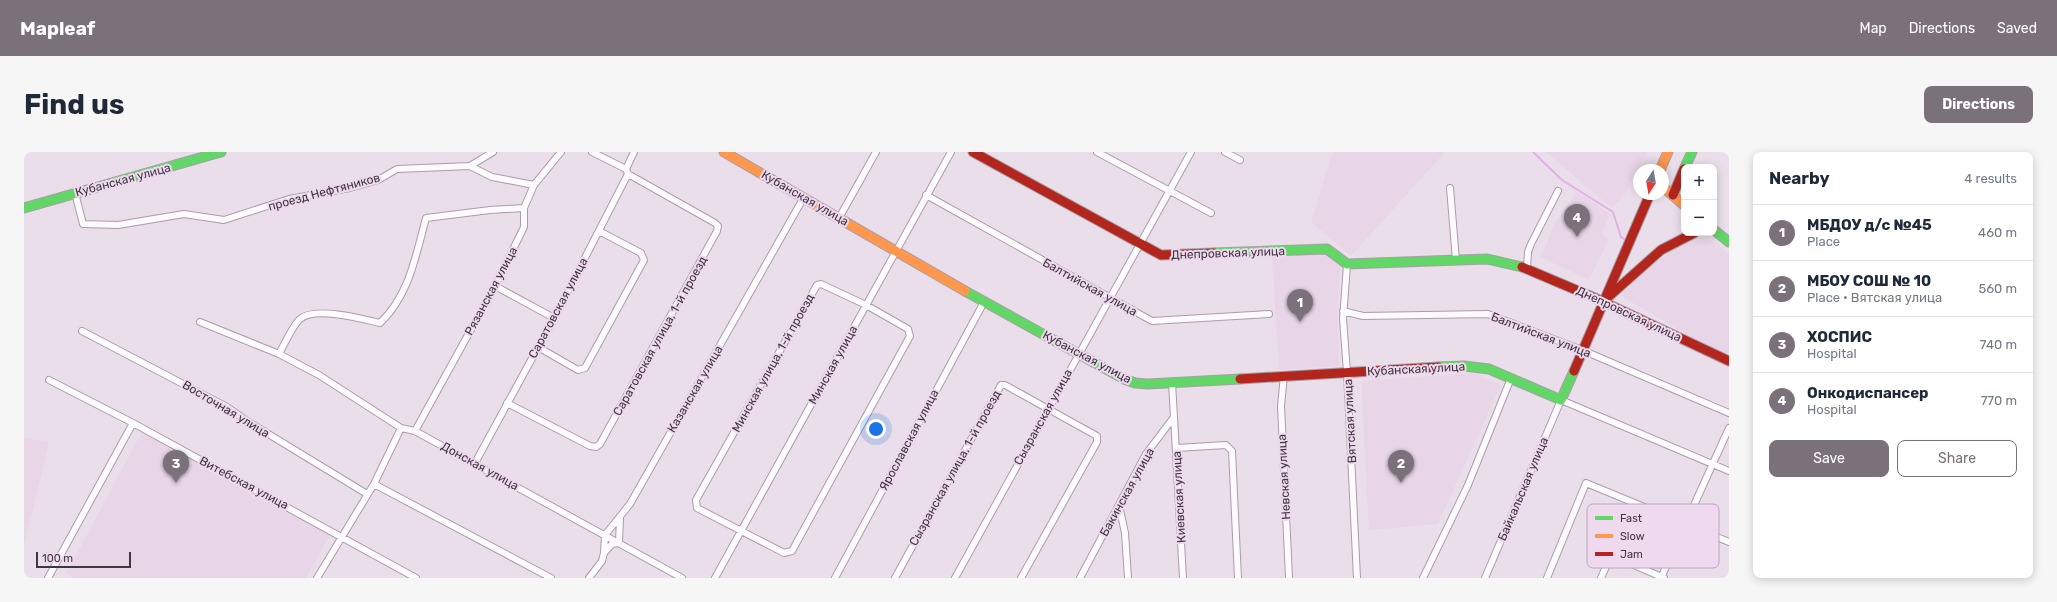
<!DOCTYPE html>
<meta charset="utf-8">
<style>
:root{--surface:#fff;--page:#f6f6f7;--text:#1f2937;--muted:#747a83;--line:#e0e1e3;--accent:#7a717a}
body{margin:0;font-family:Rubik,sans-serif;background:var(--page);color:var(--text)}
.controls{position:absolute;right:12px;top:12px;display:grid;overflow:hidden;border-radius:8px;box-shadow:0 2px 10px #0003}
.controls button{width:36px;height:36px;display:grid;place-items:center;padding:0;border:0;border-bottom:1px solid var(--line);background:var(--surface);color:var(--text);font:20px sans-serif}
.compass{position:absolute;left:1609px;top:12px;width:36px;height:36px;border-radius:50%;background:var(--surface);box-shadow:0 2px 10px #0003;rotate:191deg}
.scale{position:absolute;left:12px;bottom:10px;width:95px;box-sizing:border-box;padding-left:4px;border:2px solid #3f363f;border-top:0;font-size:11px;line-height:14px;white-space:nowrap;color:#3f363f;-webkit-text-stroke:3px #eed9ee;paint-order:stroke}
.you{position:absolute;left:852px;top:277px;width:14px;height:14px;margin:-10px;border:3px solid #fff;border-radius:50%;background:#1a73e8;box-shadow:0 0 0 6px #1a73e833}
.badge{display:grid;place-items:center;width:26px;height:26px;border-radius:50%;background:var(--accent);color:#fff;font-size:13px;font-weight:700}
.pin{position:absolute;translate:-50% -33px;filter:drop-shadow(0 1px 2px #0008)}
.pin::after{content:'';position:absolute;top:21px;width:14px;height:12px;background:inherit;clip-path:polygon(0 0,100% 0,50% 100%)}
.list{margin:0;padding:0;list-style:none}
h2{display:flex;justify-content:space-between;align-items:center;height:52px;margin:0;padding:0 16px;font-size:17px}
h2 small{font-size:13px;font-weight:400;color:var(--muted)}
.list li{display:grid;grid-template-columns:26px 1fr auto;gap:12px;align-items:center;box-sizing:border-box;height:56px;padding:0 16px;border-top:1px solid var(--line)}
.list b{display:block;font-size:15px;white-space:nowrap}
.list p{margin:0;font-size:13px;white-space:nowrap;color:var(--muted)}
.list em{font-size:13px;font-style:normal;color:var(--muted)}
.actions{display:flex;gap:8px;padding:12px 16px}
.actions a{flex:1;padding:9px 0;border:1px solid var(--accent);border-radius:8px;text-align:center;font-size:14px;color:var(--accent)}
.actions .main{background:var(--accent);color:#fff}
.map{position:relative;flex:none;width:1705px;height:426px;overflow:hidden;border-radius:8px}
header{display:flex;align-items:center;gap:24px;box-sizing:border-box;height:56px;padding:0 20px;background:var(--accent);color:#fff}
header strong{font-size:19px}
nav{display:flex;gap:22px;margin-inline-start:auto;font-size:14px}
.intro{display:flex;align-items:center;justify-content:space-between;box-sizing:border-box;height:96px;padding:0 24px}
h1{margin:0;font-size:28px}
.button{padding:10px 18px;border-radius:8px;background:var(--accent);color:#fff;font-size:14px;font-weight:700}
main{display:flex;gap:24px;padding:0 24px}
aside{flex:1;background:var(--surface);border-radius:8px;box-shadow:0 2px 10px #0003}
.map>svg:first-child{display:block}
.built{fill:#e9d5e8}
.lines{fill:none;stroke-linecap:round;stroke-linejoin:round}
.stream{stroke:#e3b1e5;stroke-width:2}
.street-casing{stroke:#a89fa8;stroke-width:8}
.fast-casing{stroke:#a89fa8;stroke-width:11}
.slow-casing{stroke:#a89fa8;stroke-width:11}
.jam-casing{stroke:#a89fa8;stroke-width:11}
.street{stroke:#fcfafc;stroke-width:6}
.fast{stroke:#63d668;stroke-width:9}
.slow{stroke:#ff974d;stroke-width:9}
.jam{stroke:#b3261e;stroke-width:9}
.labels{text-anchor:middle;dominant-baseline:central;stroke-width:4;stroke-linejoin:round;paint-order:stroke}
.street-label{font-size:12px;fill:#3f363f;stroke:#eed9ee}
.key{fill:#eed9ee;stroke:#baa8ba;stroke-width:1}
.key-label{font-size:11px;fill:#3f363f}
</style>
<header>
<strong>Mapleaf</strong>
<nav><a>Map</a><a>Directions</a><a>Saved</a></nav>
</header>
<div class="intro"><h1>Find us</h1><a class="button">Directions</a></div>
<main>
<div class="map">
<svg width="1705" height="426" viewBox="0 0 1705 426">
<rect width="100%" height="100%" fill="#e9dee9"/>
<path class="built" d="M1309,0H1421L1327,104L1287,70Z
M1522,0H1623L1600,43L1588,56Z
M1553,40L1586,62L1577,82L1585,87L1565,128L1517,105L1531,71Z
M1687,88L1705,102V206L1697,203L1596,143L1628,113L1653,95L1670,90Z
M1300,101L1316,114L1313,160L1315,214L1255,218L1248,105Z
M1449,221L1477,233L1414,372L1345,378L1337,229Z
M118,280L307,381L282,426H49L42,422Z
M0,286L25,290L0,394Z"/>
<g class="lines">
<path class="stream" d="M1509,0L1538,28L1589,60L1597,85L1600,87"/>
<g class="street-casing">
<path id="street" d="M568,0L602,17
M1073,0L1187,61
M1201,0L1216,8
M446,14L468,25L510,33
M1426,36L1432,108
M51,41L59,72L94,73L160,62L200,68L265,47L326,36L354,28L373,17L446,14L469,0
M902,43L1128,169L1245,162
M815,66L852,0
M1323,112L1319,167L1323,220L1333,426
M1503,116L1504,100L1507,92L1534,39
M797,132L842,153L884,177L886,184L768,399L760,401L673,356L672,348L793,133Z
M471,134L530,166
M1319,159L1339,164L1464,162L1558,198L1705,261
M176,170L255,202L295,223L377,276L391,279L658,426
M58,179L203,255L223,269L343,342
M514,195L554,218L561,216L620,108L617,101L575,79
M255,202C260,193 269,173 276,167C291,154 338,167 356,171C385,144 392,103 402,66L466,58L500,56
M1260,223L1257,254L1265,426
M25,228L109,271L392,426
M483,251L566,294L572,295L576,292L693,79L694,74L691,71L604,22
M1150,265L1159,426
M391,279L471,134L500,75V56L510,33L537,0
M1153,296L1202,293L1208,299L1214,426
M451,311L530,166L604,22L602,17L610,0
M350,332L527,426
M1095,353L1101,381L1104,426
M580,401L588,392L595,391L596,365
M24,426L109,271
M293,426L350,332L377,276
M565,426L578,409L580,401L581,383L606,352L780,45
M691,426L927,0
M811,426L960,150
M871,426L977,233H981L1073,284V290L997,426
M931,426L1167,0
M1056,426L1122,302L1150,265L1148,231
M1399,426L1444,333L1487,226
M1461,426L1537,248L1705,319
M1523,426L1562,331L1705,390
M1577,426L1587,403L1640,426
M1637,426L1705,276"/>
</g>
<g class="fast-casing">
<path id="fast" d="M1661,15L1668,0
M0,56L197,0
M1690,78L1705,90
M1190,101L1303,97L1323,112L1463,107L1498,115
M941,139L1100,227L1111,231L1124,232L1216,227
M1415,215L1440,214L1465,217L1537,248L1550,219"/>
</g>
<g class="slow-casing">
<path id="slow" d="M700,0L941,139
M1636,18L1644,0
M1639,35L1660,53"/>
</g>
<g class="jam-casing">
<path id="jam" d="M949,0L1137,103L1190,101
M1649,43L1660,17
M1498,115L1571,146L1705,209
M1582,147L1637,98L1670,81
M1550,219L1626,42
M1216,227L1415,215"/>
</g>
<use href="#street" class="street"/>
<use href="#fast" class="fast"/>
<use href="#slow" class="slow"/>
<use href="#jam" class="jam"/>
</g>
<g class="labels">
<g class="street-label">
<text transform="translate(99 28) rotate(-15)">Кубанская улица</text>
<text transform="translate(300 40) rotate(-15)">проезд Нефтяников</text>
<text transform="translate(781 46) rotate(30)">Кубанская улица</text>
<text transform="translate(1204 101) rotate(-2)">Днепровская улица</text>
<text transform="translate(1066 135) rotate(29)">Балтийская улица</text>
<text transform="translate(467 139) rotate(-62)">Рязанская улица</text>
<text transform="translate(534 156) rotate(-62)">Саратовская улица</text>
<text transform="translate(1605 162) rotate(25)">Днепровская улица</text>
<text transform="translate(1517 183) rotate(21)">Балтийская улица</text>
<text transform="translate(636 184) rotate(-61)">Саратовская улица, 1-й проезд</text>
<text transform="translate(1063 205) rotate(28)">Кубанская улица</text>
<text transform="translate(749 211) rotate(-61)">Минская улица, 1-й проезд</text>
<text transform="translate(809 213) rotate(-61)">Минская улица</text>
<text transform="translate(1392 217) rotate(-3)">Кубанская улица</text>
<text transform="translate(671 237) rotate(-60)">Казанская улица</text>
<text transform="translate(202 257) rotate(31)">Восточная улица</text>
<text transform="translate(1019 265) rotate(-61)">Сызранская улица</text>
<text transform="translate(1326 269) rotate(-93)">Вятская улица</text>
<text transform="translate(885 288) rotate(-62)">Ярославская улица</text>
<text transform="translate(456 314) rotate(29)">Донская улица</text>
<text transform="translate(931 316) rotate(-61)">Сызранская улица, 1-й проезд</text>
<text transform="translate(1260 325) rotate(-93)">Невская улица</text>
<text transform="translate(220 331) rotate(28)">Витебская улица</text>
<text transform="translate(1499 337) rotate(-67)">Байкальская улица</text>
<text transform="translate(1103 340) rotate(-61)">Бакинская улица</text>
<text transform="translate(1155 345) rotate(-93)">Киевская улица</text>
</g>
</g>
<rect x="1563" y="352" width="132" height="64" rx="6" class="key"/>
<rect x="1571" y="364" width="18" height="4" fill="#63d668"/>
<rect x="1571" y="382" width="18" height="4" fill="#ff974d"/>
<rect x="1571" y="400" width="18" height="4" fill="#b3261e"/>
<g class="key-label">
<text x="1596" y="370">Fast</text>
<text x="1596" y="388">Slow</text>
<text x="1596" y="406">Jam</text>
</g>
</svg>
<div class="controls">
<button>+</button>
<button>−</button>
</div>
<svg class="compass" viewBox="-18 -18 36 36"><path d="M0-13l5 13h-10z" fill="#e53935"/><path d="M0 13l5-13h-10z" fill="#747a83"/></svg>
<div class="scale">100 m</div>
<div class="you"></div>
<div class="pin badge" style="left:1276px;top:170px">1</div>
<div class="pin badge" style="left:1377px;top:331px">2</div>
<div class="pin badge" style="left:152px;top:331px">3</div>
<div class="pin badge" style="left:1553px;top:85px">4</div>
</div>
<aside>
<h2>Nearby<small>4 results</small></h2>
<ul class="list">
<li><span class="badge">1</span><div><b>МБДОУ д/с №45</b><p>Place</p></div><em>460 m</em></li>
<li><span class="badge">2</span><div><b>МБОУ СОШ № 10</b><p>Place · Вятская улица</p></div><em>560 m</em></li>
<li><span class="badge">3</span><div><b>ХОСПИС</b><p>Hospital</p></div><em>740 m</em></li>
<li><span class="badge">4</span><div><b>Онкодиспансер</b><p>Hospital</p></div><em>770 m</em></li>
</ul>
<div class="actions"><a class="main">Save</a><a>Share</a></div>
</aside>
</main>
